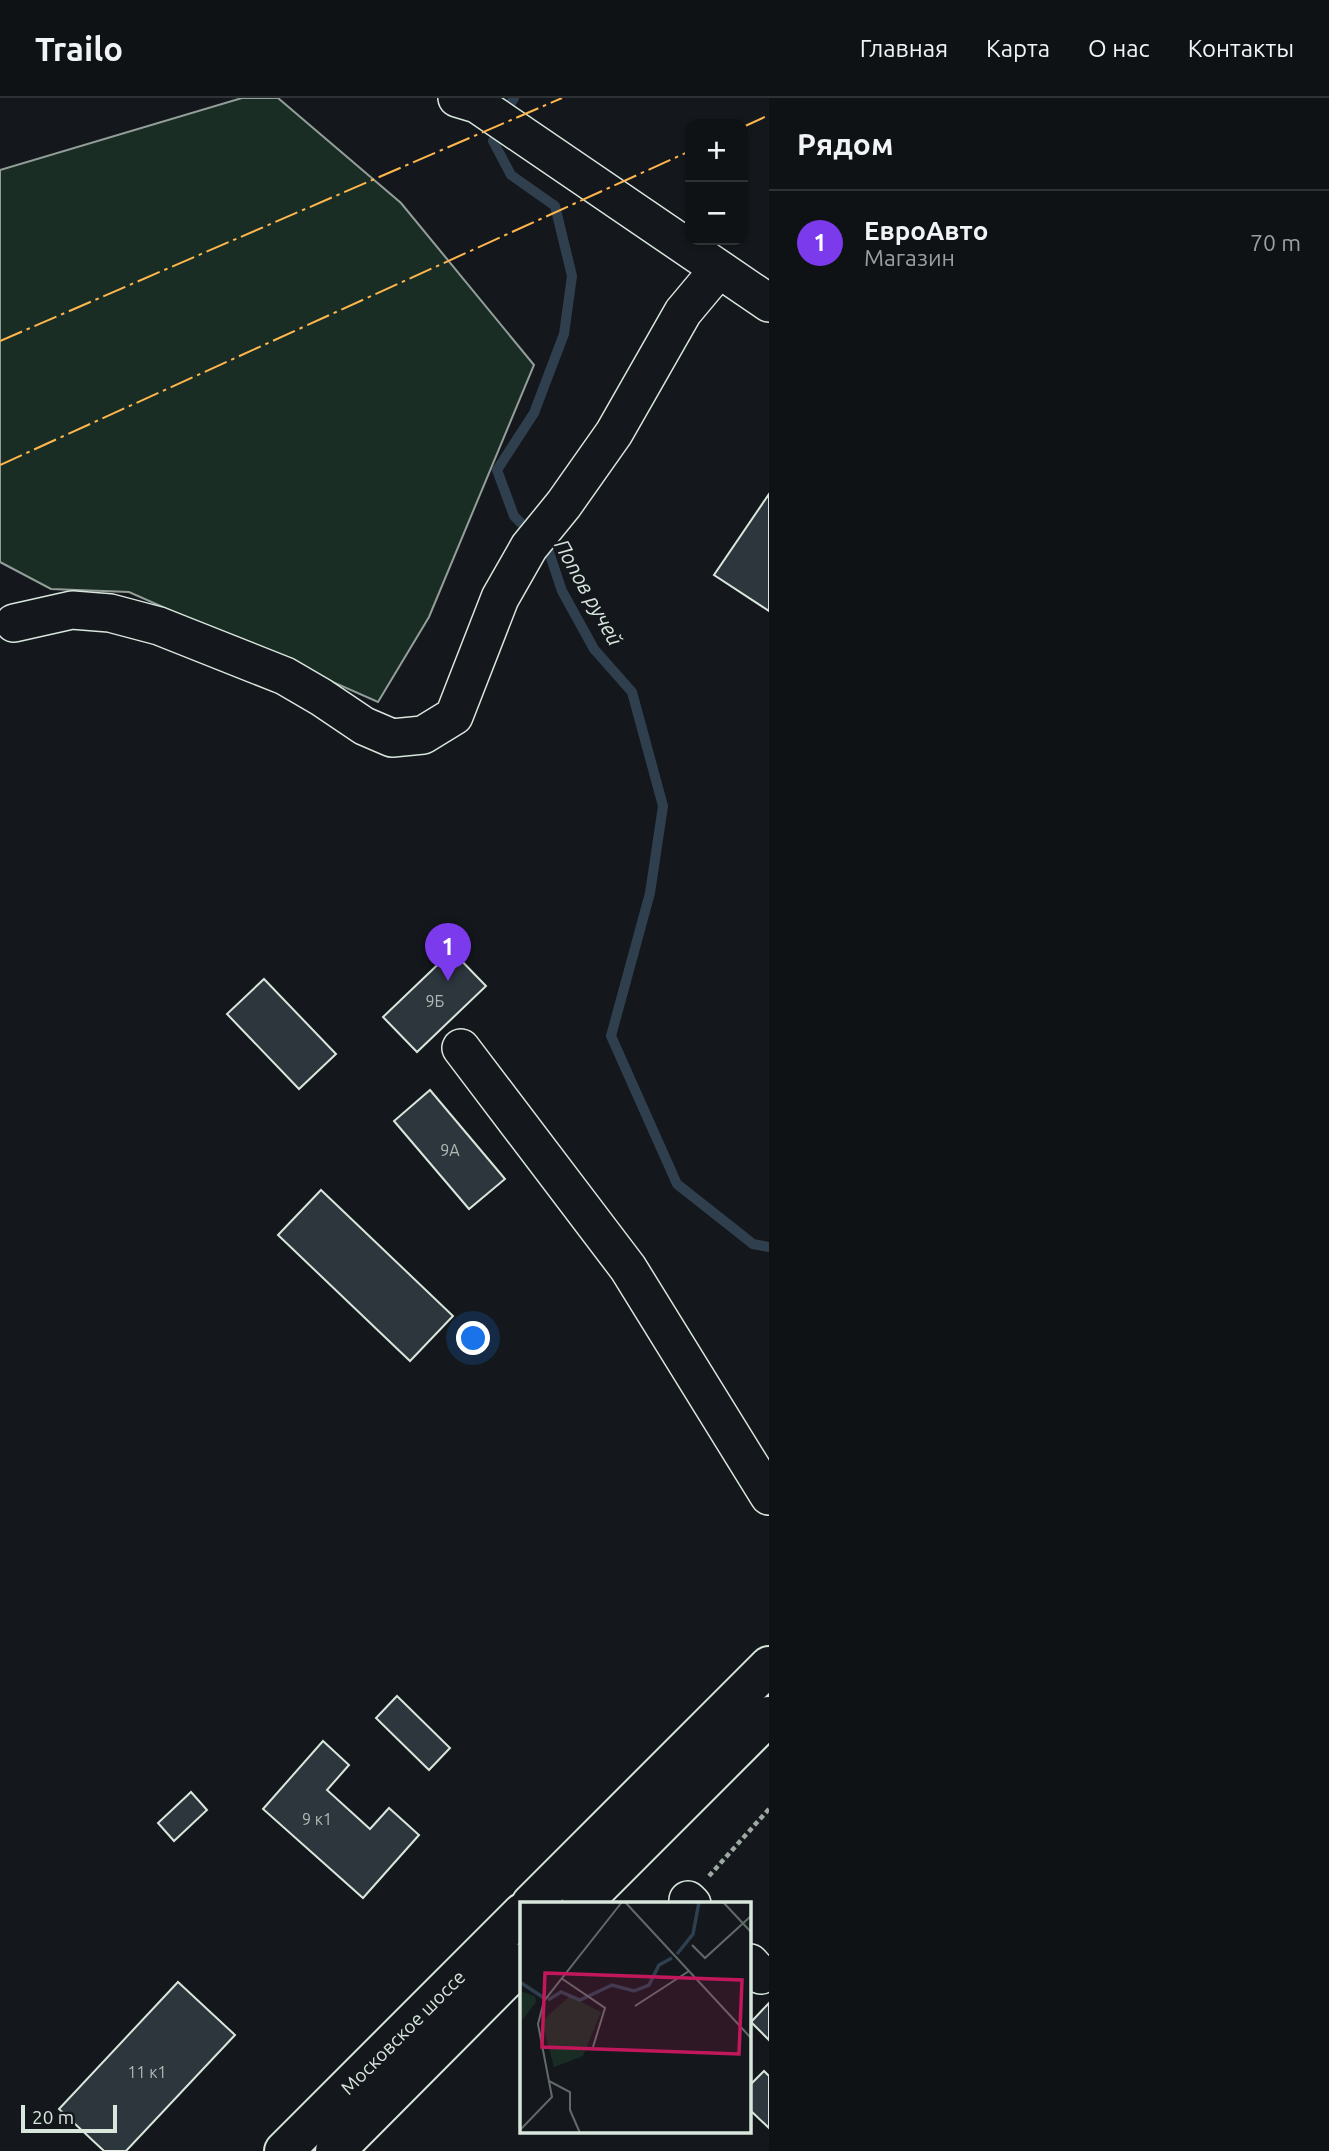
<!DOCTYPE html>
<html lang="ru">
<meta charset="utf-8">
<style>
:root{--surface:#0f1215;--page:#1d2022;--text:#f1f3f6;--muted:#9b9ea0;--line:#2f3234;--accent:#7c3aed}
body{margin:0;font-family:Ubuntu,sans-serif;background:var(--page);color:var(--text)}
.controls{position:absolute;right:21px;top:21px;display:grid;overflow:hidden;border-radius:14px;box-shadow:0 2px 5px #0004}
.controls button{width:63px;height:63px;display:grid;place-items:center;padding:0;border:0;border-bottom:2px solid var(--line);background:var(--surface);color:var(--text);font:35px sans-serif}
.scale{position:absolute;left:21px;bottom:18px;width:96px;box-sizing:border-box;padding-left:7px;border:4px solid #d8e6dc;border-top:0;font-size:19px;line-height:24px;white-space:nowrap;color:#d8e6dc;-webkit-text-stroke:5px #14181c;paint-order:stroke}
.you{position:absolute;left:474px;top:1241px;width:24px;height:24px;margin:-18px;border:5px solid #fff;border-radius:50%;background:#1a73e8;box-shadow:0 0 0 10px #1a73e833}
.badge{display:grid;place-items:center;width:46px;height:46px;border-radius:50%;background:var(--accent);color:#fff;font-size:23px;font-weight:700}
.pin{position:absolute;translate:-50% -58px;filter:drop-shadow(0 2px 4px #0008)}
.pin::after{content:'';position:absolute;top:37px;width:24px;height:21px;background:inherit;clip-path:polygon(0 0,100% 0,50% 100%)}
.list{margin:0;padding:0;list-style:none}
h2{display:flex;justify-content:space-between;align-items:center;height:91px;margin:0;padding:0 28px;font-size:30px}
h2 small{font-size:23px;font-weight:400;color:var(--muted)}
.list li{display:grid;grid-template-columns:46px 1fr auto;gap:21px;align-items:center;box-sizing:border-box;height:105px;padding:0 28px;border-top:2px solid var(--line)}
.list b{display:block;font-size:26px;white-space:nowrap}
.list p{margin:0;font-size:23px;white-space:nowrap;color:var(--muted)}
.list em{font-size:23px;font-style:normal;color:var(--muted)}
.map{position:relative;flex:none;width:769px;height:2053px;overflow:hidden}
header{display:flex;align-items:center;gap:42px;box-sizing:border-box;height:98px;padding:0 35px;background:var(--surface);border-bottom:2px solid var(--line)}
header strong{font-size:33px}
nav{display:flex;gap:38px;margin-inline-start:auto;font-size:24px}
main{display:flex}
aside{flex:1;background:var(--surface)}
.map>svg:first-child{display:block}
.green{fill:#1a2d24;stroke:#939e99;stroke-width:2}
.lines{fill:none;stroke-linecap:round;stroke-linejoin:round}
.stream{stroke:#2f3f4d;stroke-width:10}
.building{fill:#2c363c;stroke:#d8e6dc;stroke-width:2}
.minor-casing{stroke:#d8e6dc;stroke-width:40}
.major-casing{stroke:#d8e6dc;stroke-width:42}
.path{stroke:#9da8a2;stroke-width:4.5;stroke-dasharray:5 3.5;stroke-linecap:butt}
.minor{stroke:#14181c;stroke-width:37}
.major{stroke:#14181c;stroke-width:38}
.power{stroke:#ffb74d;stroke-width:2;stroke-dasharray:24 5 3.5 5;stroke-linecap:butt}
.labels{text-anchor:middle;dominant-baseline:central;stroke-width:5;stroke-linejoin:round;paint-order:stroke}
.number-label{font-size:16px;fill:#adbab4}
.street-label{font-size:19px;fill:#d8e6dc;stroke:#14181c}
.water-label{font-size:21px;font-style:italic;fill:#d8e6dc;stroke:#14181c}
.inset-river{fill:none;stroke:#2f3f4d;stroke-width:3.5}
.inset-road{fill:none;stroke:#626a69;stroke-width:2}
.view{fill:#c2185b;fill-opacity:0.15;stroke:#c2185b;stroke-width:3.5}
.inset-edge{fill:none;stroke:#d8e6dc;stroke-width:3.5}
</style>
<header>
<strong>Trailo</strong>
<nav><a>Главная</a><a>Карта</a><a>О нас</a><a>Контакты</a></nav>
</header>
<main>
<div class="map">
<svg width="769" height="2053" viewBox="0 0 769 2053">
<rect width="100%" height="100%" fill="#14181c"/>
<path class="green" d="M242,0H278L401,105L534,267L429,519L378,604L129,494L51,491L0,464V72Z"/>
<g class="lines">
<path class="stream" d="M511,5L514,0
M493,43L511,77L555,108L572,178L564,236L534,315L497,372L514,418L530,434
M541,445L549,454L562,493L594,551L632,594L663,708L650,795L611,938L677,1086L753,1146L769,1149"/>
</g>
<path class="building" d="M769,396V513L714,477Z
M452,853L486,888L417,954L383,919Z
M264,881L336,956L299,991L227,916Z
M430,992L505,1081L469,1111L394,1023Z
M321,1092L453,1218L410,1263L278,1137Z
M397,1598L450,1650L429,1672L376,1620Z
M323,1643L349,1667L327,1692L370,1731L389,1710L419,1737L363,1800L263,1711Z
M191,1694L207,1712L174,1743L158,1725Z
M178,1884L235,1937L126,2053H104L59,2011Z
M769,1905V1942L751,1924Z
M764,1973L769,1978V2030L750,2012V1987Z"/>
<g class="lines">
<g class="minor-casing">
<path id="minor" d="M457,0L477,6L769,205
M14,525L72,512L110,515L159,528L285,578L321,599L364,628L392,640L423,637L454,618L500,500L529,449L564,406L614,335L683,214L719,171
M461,950L628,1170L769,1398
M688,1802L692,1806
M750,1865L761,1877"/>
</g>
<g class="major-casing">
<g id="major">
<path d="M531,1806L769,1568"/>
<path d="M581,1806L769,1618"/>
<path id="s1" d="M284,2053L522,1815"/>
<path d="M335,2053L522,1865"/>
</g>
</g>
<path class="path" d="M709,1778L769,1711"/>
<use href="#minor" class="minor"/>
<use href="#major" class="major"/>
<path class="power" d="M743,29L769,17
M0,243L562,0
M0,367L690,53"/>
</g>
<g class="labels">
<g class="number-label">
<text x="435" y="903">9Б</text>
<text x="450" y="1052">9А</text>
<text x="317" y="1721">9 к1</text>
<text x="147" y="1974">11 к1</text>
</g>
<g class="street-label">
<text stroke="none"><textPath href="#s1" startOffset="168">Московское шоссе</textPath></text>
</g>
<g class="water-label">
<text transform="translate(589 494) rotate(61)">Попов ручей</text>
</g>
</g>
<g transform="translate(520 1804)">
<rect width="231" height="231" fill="#14181c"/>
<path d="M0,89L15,94L16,100L0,121ZM50,94L81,110L63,154L34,165L22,119Z" fill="#1a2d24"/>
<path class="inset-river" d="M157,52L173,32L179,0M0,80L24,96M28,98L41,90L60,98L92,83L114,89L129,83L139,63L152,56"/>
<path class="inset-road" d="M105,0L231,136M203,0L231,30M172,43L185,56L231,14M41,76L85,106L73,145M115,104L169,69M29,179L50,190V208L60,231M0,228L32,195L18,122L24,99L102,0"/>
<path class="view" d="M25,71L222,78L219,152L22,145Z"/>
<rect width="231" height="231" class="inset-edge"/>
</g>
</svg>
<div class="controls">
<button>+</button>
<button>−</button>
</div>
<div class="scale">20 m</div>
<div class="you"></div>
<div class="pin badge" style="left:448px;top:883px">1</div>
</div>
<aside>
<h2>Рядом<small></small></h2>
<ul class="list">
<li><span class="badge">1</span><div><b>ЕвроАвто</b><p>Магазин</p></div><em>70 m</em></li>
</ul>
</aside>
</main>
